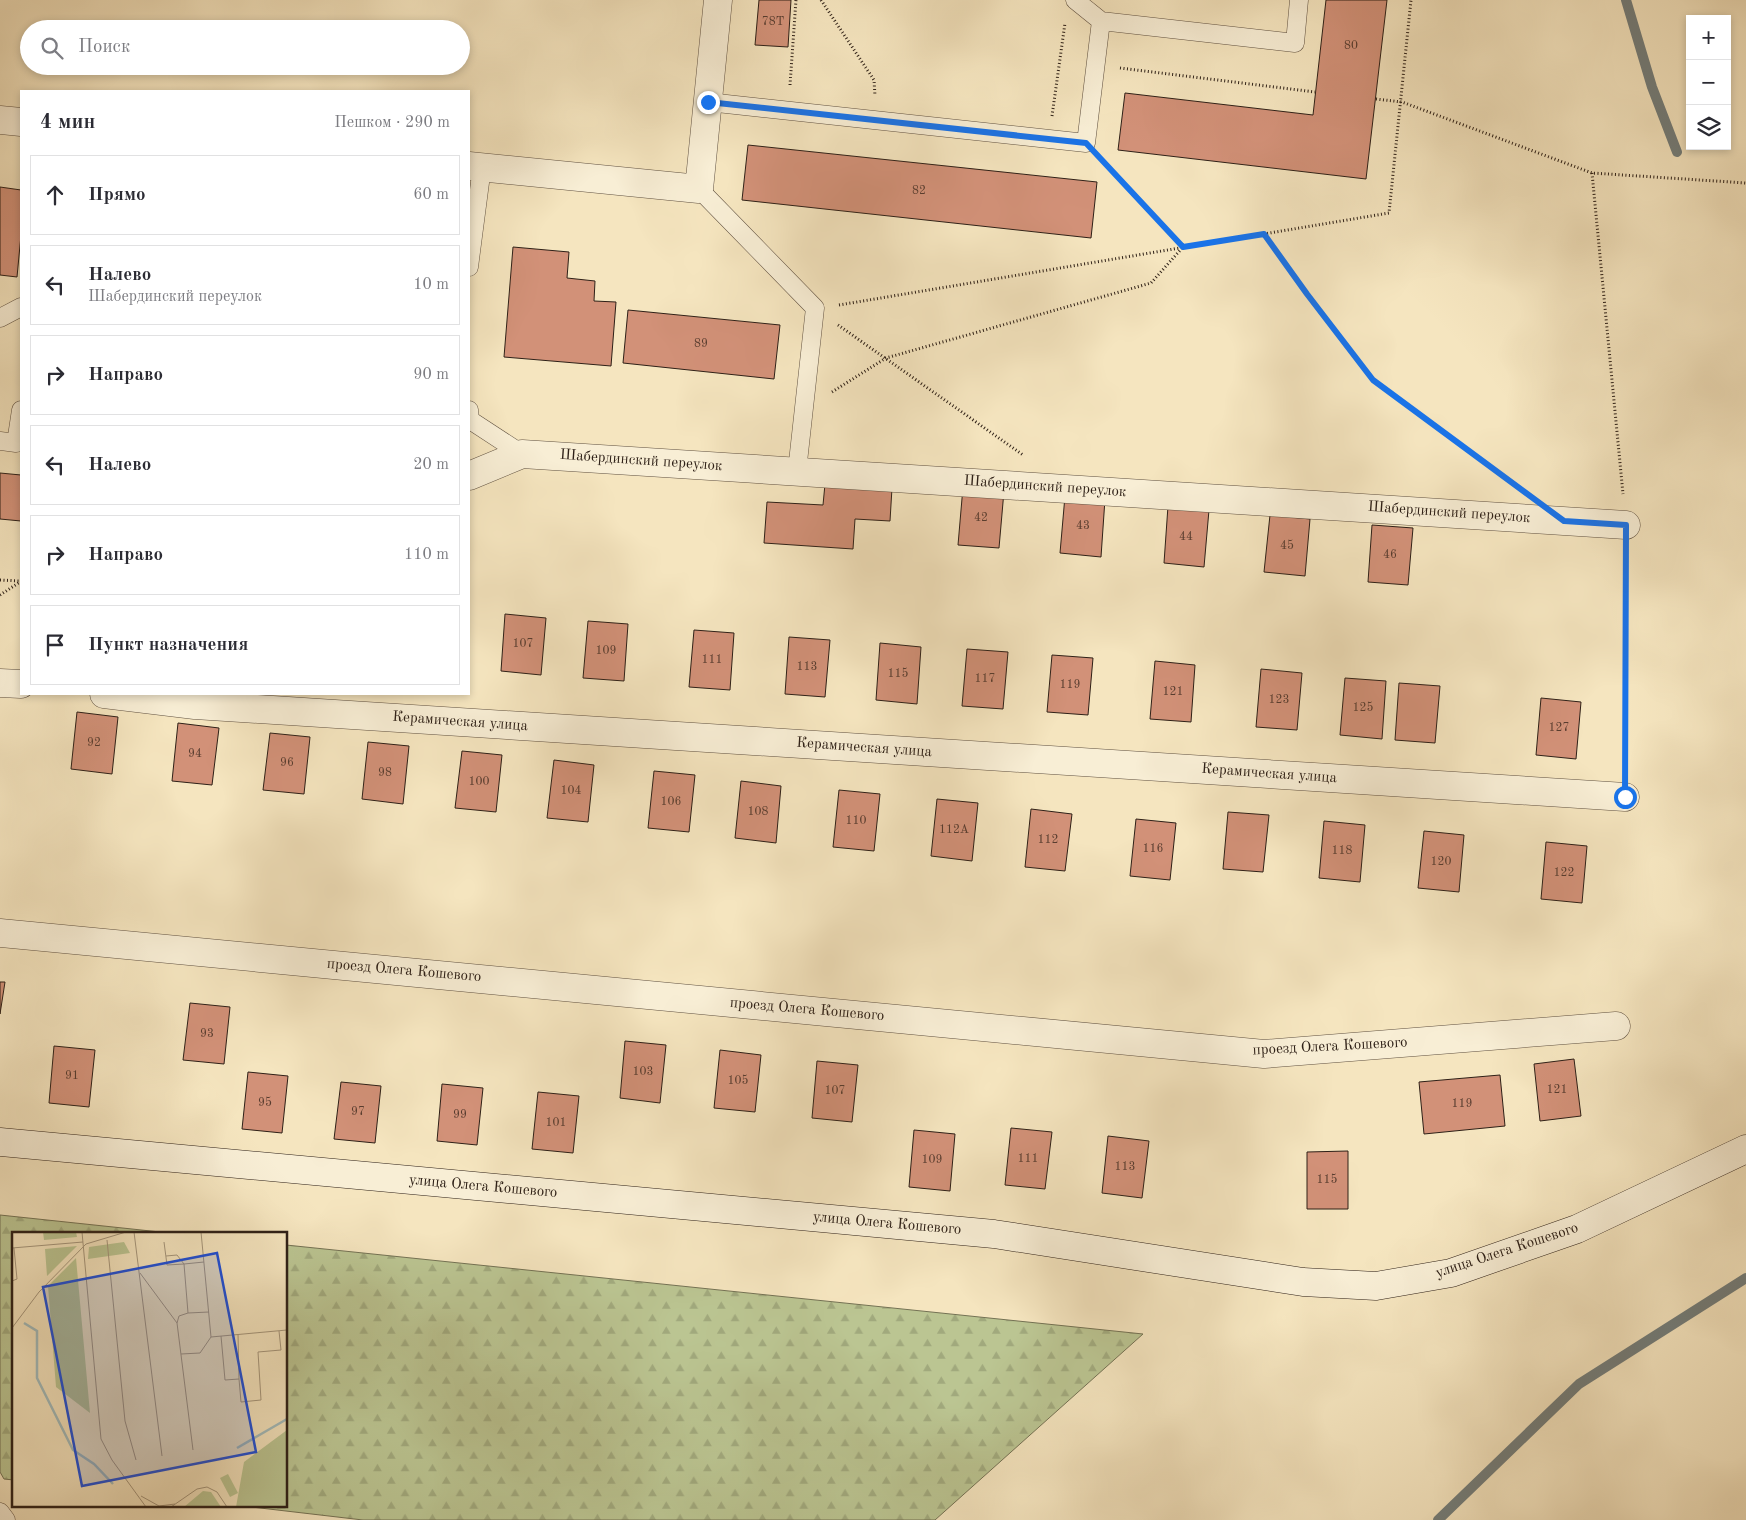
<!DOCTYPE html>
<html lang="ru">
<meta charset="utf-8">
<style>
:root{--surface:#fff;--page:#f7f7f7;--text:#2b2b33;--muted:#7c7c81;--line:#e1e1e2}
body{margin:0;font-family:"Old Standard TT",serif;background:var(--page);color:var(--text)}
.controls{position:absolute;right:15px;top:15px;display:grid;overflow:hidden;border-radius:0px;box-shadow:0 2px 8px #0003}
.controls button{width:45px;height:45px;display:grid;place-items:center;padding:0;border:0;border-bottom:1px solid var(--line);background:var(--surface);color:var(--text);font:25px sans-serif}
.stop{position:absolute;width:15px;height:15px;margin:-11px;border:4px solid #1a73e8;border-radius:50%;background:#fff}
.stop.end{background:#1a73e8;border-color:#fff;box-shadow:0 1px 5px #0008}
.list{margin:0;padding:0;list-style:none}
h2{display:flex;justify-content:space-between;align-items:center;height:65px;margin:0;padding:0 20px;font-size:21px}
h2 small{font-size:16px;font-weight:400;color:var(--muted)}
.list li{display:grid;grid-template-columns:32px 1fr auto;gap:15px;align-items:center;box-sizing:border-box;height:80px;margin:0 10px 10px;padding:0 10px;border:1px solid var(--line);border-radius:0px}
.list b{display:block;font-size:19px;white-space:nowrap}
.list p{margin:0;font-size:16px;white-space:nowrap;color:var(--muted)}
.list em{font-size:16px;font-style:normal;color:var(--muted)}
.icon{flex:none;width:28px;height:28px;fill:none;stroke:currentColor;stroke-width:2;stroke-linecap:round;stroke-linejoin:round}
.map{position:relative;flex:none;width:1746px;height:1520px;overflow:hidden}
.search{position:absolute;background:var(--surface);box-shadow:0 2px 8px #0003;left:20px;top:20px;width:450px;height:55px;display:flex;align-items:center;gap:12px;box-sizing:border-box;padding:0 18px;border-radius:28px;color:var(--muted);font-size:19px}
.panel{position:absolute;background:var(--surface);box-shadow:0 2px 8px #0003;left:20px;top:90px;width:450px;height:605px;border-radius:0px}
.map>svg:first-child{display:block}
.forest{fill:url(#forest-firs);stroke:#747254}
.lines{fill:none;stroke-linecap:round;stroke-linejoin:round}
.stream{stroke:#747e7b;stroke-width:10}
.building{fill:#d29178;stroke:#2e2017}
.service-casing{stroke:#605141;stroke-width:19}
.minor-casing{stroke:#605141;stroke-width:29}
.secondary-casing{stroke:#2e2017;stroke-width:29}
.path{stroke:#2e2017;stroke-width:3;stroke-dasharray:1 2.5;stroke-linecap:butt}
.service{stroke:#f8eed5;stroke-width:18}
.minor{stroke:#f8eed5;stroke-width:28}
.secondary{stroke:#f8eed5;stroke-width:28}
.route{stroke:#1a73e8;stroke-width:6}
.labels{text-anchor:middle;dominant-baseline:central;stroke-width:5;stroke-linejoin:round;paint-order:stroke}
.number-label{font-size:12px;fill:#573c2f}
.street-label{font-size:15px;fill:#2e2017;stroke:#f8eed5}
.inset-river{fill:none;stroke:#a2bcbd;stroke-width:2.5}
.inset-road{fill:none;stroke:#a5967c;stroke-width:1}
.view{fill:#1d4ed8;fill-opacity:0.15;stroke:#1d4ed8;stroke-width:2.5}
.inset-edge{fill:none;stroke:#2e2017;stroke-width:2.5}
</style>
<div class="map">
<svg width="1746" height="1520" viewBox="0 0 1746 1520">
<defs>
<pattern id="forest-firs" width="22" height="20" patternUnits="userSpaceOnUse" patternTransform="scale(1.25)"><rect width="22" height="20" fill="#bbc592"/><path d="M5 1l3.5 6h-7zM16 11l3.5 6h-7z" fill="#a1a97d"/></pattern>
</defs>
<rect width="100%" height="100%" fill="#f5e5bf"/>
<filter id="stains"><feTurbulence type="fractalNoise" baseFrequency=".004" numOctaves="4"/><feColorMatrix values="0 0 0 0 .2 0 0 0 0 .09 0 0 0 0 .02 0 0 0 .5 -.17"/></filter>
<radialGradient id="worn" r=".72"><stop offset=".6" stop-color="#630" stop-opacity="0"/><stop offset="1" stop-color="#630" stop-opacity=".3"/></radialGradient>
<path class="forest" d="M0,1215L179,1234H14V1480L4,1479L0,1472Z
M286,1245L1143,1334L935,1520H363L243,1506H286Z"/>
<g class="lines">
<path class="stream" d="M1626,0L1652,87L1677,152
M1438,1520L1579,1384L1746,1278"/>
</g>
<path class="building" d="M759,0H791L788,47L755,45Z
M1326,0H1387L1366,179L1118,150L1125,93L1313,115Z
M748,145L1097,182L1091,238L742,200Z
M0,187L21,190V235L17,277L0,275Z
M513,247L569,252L567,278L595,281L594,301L616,302L611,366L504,357Z
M628,310L780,325L774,379L623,363Z
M0,473L21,475V521L0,519Z
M825,484L892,488L890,521L855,519L853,549L764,543L767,502L823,505Z
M963,487L1004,491L999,548L958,545Z
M1065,496L1105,499L1101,557L1060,553Z
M1168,506L1209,510L1204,567L1164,563Z
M1270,515L1310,519L1305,576L1264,572Z
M1372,525L1413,528L1408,585L1368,582Z
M505,614L546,618L541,675L501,671Z
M588,621L628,624L624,681L583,678Z
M694,630L734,633L730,690L689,687Z
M789,637L830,640L825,697L785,694Z
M880,643L921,647L917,704L876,700Z
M967,649L1008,652L1003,709L962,706Z
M1052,655L1093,658L1088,715L1047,712Z
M1155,661L1195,665L1191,722L1150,719Z
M1261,669L1302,673L1297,730L1256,727Z
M1345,678L1386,681L1382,739L1340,735Z
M1399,683L1440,686L1435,743L1395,740Z
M1541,698L1581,702L1576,759L1536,755Z
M77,712L118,717L112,774L71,769Z
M178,723L219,728L212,785L172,781Z
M270,733L310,737L304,794L263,790Z
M368,742L409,746L403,804L362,799Z
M462,751L502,755L496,812L455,808Z
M554,760L594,765L588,822L547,818Z
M654,771L695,775L689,832L648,828Z
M741,781L781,786L776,843L735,838Z
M839,790L880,794L874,851L833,847Z
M937,799L978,803L972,861L931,856Z
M1031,809L1072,814L1065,871L1025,867Z
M1228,812L1269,815L1263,872L1223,869Z
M1136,819L1176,823L1170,880L1130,876Z
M1324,821L1365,825L1360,882L1319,878Z
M1424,831L1464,835L1459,892L1418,888Z
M1546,842L1587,846L1582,903L1541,899Z
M0,982H5L0,1014Z
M190,1003L230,1007L224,1064L183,1060Z
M625,1041L666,1045L660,1103L620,1098Z
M54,1046L95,1050L89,1107L49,1103Z
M720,1050L761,1055L755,1112L714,1108Z
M1574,1059L1581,1116L1540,1121L1534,1064Z
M817,1061L858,1065L852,1122L812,1118Z
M248,1072L288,1076L282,1133L242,1129Z
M1500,1075L1505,1126L1424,1134L1419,1082Z
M341,1082L381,1086L375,1143L334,1139Z
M442,1084L483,1088L477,1145L437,1141Z
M538,1092L579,1096L573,1153L532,1149Z
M1011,1128L1052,1132L1045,1189L1005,1185Z
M914,1130L955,1134L950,1191L909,1187Z
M1108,1136L1149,1141L1142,1198L1102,1193Z
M1348,1151V1209H1307V1152Z"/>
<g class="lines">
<g class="service-casing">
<path id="service" d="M1075,0L1101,21
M708,102L1086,143L1101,21L1295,43L1299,0
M699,189L815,308L797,471
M469,267L482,167
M0,318L21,307
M469,410L470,420L522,454
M0,441L16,443L21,410
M0,1512L6,1520"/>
</g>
<g class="minor-casing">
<path id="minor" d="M0,120L21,122
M469,166L699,189L718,0
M469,476L522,454L1626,525
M0,683L21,684
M104,694L195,705L1625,797
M0,933L1264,1054L1616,1026"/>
</g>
<g class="secondary-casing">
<path id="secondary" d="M0,1142L994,1234L1303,1282L1376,1286L1451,1273L1577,1229L1746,1149"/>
</g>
<path class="path" d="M821,0L874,80L875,96
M1120,68L1315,92
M790,85L796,0
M1376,99L1402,102L1592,173L1746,183
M1052,116L1065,23
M1592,173L1623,494
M1264,234L1307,294L1373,380L1520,488
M839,305L1389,213L1411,0
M838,325L1023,455
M832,392L886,358L1151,283L1183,247L1103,161
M0,580L19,581
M0,595L20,582
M1625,766L1626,555"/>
<use href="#service" class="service"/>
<use href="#minor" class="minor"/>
<use href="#secondary" class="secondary"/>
</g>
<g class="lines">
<path class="route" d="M708,102L1086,143L1183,247L1264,234L1307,294L1373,380L1564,521L1626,525L1625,797"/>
</g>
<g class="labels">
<g class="number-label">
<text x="773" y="22">78Т</text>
<text x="1351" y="46">80</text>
<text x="919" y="191">82</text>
<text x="701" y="344">89</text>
<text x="981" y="518">42</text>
<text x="1083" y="526">43</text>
<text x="1186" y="537">44</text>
<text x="1287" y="546">45</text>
<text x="1390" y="555">46</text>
<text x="523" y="644">107</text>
<text x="606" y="651">109</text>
<text x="712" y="660">111</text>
<text x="807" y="667">113</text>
<text x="898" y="674">115</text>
<text x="985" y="679">117</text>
<text x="1070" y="685">119</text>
<text x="1173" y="692">121</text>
<text x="1279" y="700">123</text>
<text x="1363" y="708">125</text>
<text x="1559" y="728">127</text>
<text x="94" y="743">92</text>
<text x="195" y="754">94</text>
<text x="287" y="763">96</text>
<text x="385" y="773">98</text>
<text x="479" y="782">100</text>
<text x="571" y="791">104</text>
<text x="671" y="802">106</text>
<text x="758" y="812">108</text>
<text x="856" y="821">110</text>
<text x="954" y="830">112А</text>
<text x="1048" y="840">112</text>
<text x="1153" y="849">116</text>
<text x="1342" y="851">118</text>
<text x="1441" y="862">120</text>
<text x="1564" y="873">122</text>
<text x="207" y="1034">93</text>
<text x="643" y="1072">103</text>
<text x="72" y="1076">91</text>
<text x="738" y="1081">105</text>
<text x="1557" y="1090">121</text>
<text x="835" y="1091">107</text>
<text x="265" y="1103">95</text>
<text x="1462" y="1104">119</text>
<text x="358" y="1112">97</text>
<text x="460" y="1115">99</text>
<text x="556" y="1123">101</text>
<text x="1028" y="1159">111</text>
<text x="932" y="1160">109</text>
<text x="1125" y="1167">113</text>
<text x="1327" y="1180">115</text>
</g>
<g class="street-label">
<text transform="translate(641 461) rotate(4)">Шабердинский переулок</text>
<text transform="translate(1045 487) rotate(4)">Шабердинский переулок</text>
<text transform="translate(1449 513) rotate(4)">Шабердинский переулок</text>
<text transform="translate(460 722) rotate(4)">Керамическая улица</text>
<text transform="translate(864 748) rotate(4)">Керамическая улица</text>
<text transform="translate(1269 774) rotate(4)">Керамическая улица</text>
<text transform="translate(404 971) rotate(5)">проезд Олега Кошевого</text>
<text transform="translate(807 1010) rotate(5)">проезд Олега Кошевого</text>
<text transform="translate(1330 1047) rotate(-3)">проезд Олега Кошевого</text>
<text transform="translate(483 1187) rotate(5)">улица Олега Кошевого</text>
<text transform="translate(887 1224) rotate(5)">улица Олега Кошевого</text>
<text transform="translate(1507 1251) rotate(-18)">улица Олега Кошевого</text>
</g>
</g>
<g transform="translate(12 1232)">
<rect width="275" height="275" fill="#f5e5bf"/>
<path d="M112,10L118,21L76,27L77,15Z" fill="#bbc592"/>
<path d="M31,0H64L65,5L32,8ZM65,14L35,44L33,17ZM64,26L78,181L44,155L36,54ZM275,198V275H224L232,230Z" fill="#bbc592"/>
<path d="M191,259L199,260L209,275H172Z" fill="#bbc592"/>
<path d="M216,242L226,261L218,265L208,246Z" fill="#bbc592"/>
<path class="inset-river" d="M12,91L25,99V146L61,218L82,232L101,252M225,216L275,187"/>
<path class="inset-road" d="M70,0L89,207L100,228L134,275M122,0L150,224M95,8L113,189L124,228M152,10L155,33L172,32L165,23L154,24M0,16L71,10M192,30L172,32L176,81L197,80M128,41L165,91L181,218M0,49L5,47L2,16M165,91L167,84L176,81M0,96L27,60L74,12L114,0M226,102L227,147M209,104L213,148L227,147L229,170L249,168L246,120L269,118L267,99M199,105L275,98M169,122L188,121L199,105L189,0M129,264L147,274L163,272M159,275L185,257L195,255L205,260L215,275"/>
<path class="view" d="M205,21L244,220L70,254L31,55Z"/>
<rect width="275" height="275" class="inset-edge"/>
</g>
<rect width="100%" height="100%" filter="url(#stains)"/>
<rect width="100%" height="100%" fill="url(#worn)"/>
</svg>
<div class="controls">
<button>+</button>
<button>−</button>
<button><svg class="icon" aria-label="layers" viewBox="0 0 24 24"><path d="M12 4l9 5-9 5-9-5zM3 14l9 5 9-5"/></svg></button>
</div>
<div class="stop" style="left:1625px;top:797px"></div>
<div class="stop end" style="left:708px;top:102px"></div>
<div class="search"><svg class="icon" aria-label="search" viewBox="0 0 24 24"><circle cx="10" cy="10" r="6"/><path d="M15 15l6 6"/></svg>Поиск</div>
<section class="panel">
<h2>4 мин<small>Пешком · 290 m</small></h2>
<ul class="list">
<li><svg class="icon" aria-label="ahead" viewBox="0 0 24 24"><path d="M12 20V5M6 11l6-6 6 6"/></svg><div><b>Прямо</b></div><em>60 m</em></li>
<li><svg class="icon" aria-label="left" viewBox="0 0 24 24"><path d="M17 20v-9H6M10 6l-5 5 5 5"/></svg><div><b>Налево</b><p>Шабердинский переулок</p></div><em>10 m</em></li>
<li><svg class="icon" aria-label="right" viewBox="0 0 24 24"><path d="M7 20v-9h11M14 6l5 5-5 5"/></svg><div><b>Направо</b></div><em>90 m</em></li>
<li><svg class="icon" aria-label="left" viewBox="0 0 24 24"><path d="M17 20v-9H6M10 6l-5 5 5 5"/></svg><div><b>Налево</b></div><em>20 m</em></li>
<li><svg class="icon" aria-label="right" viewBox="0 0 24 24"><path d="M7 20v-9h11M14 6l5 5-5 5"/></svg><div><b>Направо</b></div><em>110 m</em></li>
<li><svg class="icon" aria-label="arrive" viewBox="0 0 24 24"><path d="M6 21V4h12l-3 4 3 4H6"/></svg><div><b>Пункт назначения</b></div></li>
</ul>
</section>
</div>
